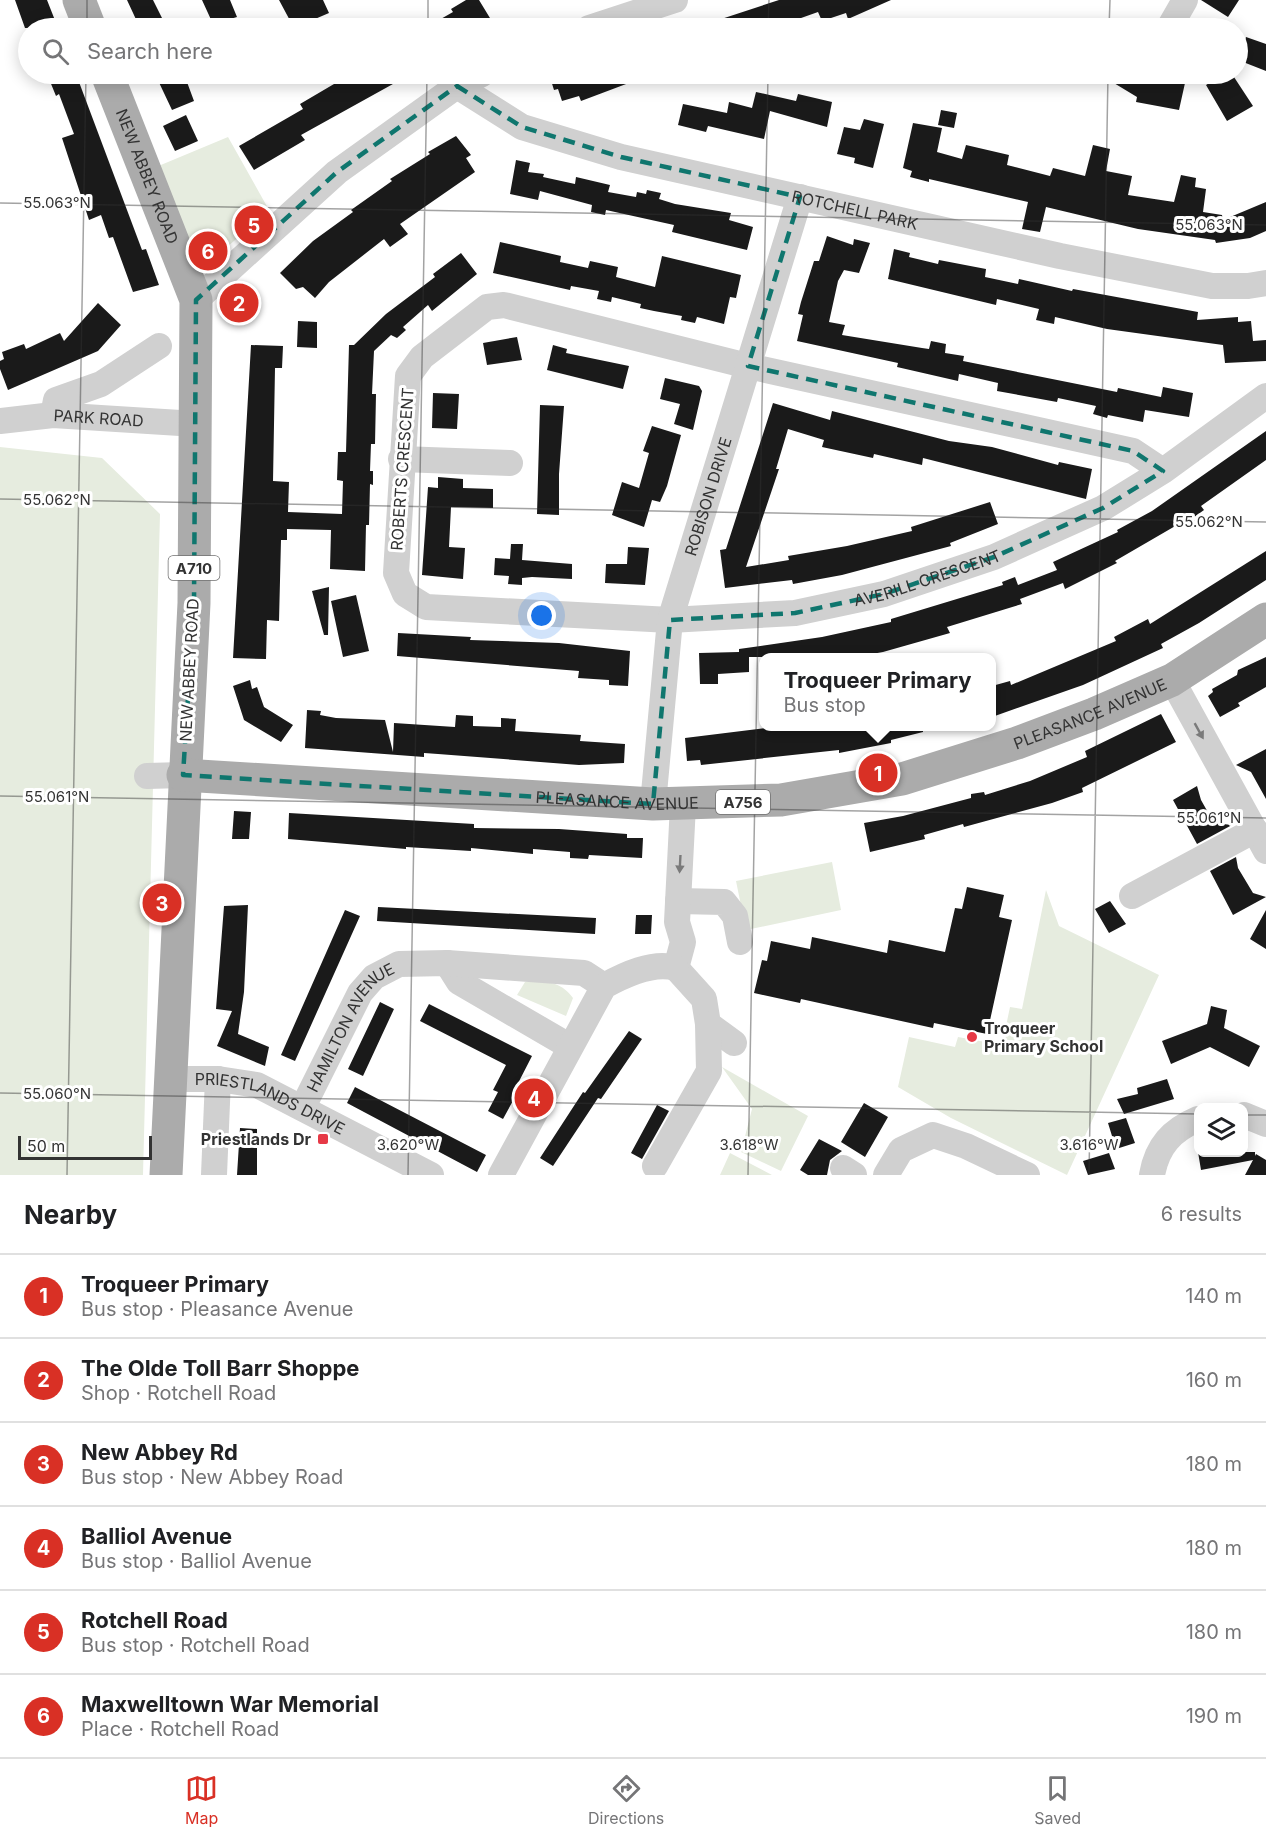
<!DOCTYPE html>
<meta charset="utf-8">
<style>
:root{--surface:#fff;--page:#f6f6f6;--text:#202124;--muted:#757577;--line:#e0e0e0;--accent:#d93025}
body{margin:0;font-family:Inter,sans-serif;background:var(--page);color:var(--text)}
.controls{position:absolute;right:18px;bottom:18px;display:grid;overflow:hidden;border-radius:12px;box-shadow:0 3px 15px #0003}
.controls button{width:54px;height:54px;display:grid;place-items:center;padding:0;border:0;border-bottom:2px solid var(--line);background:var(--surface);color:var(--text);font:30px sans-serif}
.scale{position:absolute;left:18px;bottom:15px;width:134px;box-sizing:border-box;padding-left:6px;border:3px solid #333;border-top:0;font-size:16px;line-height:21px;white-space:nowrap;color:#333;-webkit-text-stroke:4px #fff;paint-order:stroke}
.you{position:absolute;left:542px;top:616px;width:21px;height:21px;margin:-15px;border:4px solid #fff;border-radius:50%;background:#1a73e8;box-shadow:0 0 0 9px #1a73e833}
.badge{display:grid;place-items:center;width:39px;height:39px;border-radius:50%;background:var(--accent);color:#fff;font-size:20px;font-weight:700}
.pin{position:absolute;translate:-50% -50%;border:3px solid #fff;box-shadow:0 2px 6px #0006}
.popup{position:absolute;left:759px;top:653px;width:237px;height:78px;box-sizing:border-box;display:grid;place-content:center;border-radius:12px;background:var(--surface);filter:drop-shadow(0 2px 4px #0005);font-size:20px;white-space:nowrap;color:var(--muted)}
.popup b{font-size:22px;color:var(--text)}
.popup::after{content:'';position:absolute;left:50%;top:100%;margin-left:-12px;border:12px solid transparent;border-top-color:var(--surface)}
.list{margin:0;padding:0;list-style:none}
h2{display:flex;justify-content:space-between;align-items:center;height:78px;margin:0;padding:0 24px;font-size:26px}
h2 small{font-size:20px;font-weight:400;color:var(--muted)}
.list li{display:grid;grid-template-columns:39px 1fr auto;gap:18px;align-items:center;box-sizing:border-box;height:84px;padding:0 24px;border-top:2px solid var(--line)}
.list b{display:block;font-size:22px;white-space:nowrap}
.list p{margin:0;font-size:20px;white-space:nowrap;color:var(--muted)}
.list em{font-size:20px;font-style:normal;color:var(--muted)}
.icon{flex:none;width:33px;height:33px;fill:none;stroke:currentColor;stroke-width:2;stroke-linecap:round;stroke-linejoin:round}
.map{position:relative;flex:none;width:1266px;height:1175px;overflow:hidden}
.search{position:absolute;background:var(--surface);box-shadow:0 3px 15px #0003;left:18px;right:18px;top:18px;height:66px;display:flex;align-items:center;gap:15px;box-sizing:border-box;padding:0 21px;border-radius:33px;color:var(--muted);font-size:22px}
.sheet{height:582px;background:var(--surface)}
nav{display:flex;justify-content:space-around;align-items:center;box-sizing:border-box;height:84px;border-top:2px solid var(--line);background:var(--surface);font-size:16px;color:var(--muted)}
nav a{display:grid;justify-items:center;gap:3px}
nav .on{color:var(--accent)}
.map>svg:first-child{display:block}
.green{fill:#e6ecdf}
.building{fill:#1a1a1a}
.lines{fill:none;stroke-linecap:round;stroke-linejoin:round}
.minor{stroke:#d0d0d0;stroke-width:26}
.major{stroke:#ababab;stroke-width:33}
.oneway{fill:#7a7a7a}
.marked{fill:none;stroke:#0f766e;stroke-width:4.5;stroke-dasharray:12 8;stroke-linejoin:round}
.ticks{fill:none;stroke:#333;stroke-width:1.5;stroke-opacity:0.45}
.poi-dot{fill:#e63946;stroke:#fff;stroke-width:2}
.labels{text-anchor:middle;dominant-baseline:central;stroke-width:6;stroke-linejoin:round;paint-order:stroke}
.shield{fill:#fff;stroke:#707070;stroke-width:1.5}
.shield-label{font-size:15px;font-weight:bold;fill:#333}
.street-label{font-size:16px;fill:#333;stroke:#fff}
.poi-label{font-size:16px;font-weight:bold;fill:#333;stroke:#fff;text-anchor:start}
.ticks-label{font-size:15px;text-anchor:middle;fill:#333;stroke:#fff;stroke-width:6;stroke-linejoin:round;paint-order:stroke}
</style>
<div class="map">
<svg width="1266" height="1175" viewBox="0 0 1266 1175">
<rect width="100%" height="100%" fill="#fff"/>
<path class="green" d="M228,137L269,210L226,248L215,241L186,242L156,167Z
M0,447L102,458L160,514L143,1175H0Z
M832,862L841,910L746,930L736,881Z
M1046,890L1059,926L1159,975L1067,1175L951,1118L898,1087L909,1037L955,1047L958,1037L1002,1045L1010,1007L1022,1009Z
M533,981C550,981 563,984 573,998L566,1016L517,995L525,982Z
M722,1067L808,1116L781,1171L741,1152L752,1109Z
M730,1153L772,1175H720Z"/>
<path class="building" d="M15,0H47L58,28H25Z
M127,0H153L167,28H140Z
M202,0H230L237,17L213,24Z
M279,0H323L329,13L294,28Z
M466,0H479L493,23L483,28H425L453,12L451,9Z
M779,0H891L848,19L846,13L822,21L818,12L787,23L789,28H704L703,25Z
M1201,0H1239L1228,17Z
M1246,37L1266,44V71L1238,60Z
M47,74H76L142,250L146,249L159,285L133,292L113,237L109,238L101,215L89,220L62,138L74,134L59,94L56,96Z
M155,74H184L194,101L172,110Z
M351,74H411L301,135L305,140L254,170L239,146L303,109L300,104Z
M549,74H650V75L581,101L579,96L562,101L558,89L554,90Z
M1099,74L1162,83L1165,74H1187L1179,110L1136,102L1137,97Z
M1224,74H1232L1253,106L1227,121L1206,85Z
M756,92L796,101L798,94L832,102L827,127L770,111L764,139L708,126L706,132L678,125L683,104L727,113L729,102L752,108Z
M941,110L957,113L954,128L938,125Z
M186,115L198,141L175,151L163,126Z
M864,119L884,124L873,168L854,163L855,158L837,154L844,127L860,130Z
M913,123L942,128L937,152L962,159L966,145L1009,155L1007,165L1050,176L1053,168L1085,176L1093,145L1110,149L1106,171L1132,176L1128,195L1174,202L1181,175L1196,178L1195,187L1206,189L1203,212L1222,215L1223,220L1266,202V231L1250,238L1216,243L1215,240L1138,229L1046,207L1040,232L1022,229L1028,202L929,179V182L910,177L912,171L903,168Z
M456,136L471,155L466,158L475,172L400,224L408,234L390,247L384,239L329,282L315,298L303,287L296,289L280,273L313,241L353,212L351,210L392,181L390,179L430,154L428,152Z
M516,160L530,163L528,172L544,174L543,177L575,184L576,177L610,185L608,192L636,197L637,192L646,194L647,190L661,193L659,199L675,204L731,213L729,220L753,227L747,250L672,232L674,225L606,210L605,215L591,212L592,205L540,191L538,200L510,194Z
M827,236L853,245L854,239L870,243L859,273L844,270L838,281L829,322L845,325L842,335L922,348L929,349L931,341L946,344L945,353L964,356L963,361L1117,392L1118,388L1161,397L1163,387L1193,393L1189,417L1145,410L1143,422L1108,415L1107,418L1093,414L1096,406L1058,398L1057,402L997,391L998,383L959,374L958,381L897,367L898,363L797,341L803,315L798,314L801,302L814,261H819Z
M500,242L561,256L560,262L588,268L590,261L618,267L616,277L655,287L662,256L741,275L736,298L730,297L724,324L697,317L695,323L681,320L682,316L654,311L640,308L641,304L612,297L611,302L597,299L599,291L571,286L570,290L493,273Z
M894,249L910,253L909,257L938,264L939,260L986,269L985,277L1018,284L1019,279L1072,291L1073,289L1198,312L1197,320L1238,317V322L1251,321L1253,341L1266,340V361L1225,363L1223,345L1107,329L1055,317L1054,324L1036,320L1039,309L997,299L996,305L888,279Z
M461,253L477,274L432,311L428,305L403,327L406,330L397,338L391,335L374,351L372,394H376L375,444H371L370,471H373V485L370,484L369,525H366L365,571L330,569L331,530L287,529V540H281L279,621L267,620L266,659L233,658L251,345L283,346L282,368H275L273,481L289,482L288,512L342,514L343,481L337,480L338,452H346L349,345H354L386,314L435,277L433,274Z
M230,289L253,290L252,318L224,317L225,294Z
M98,303L121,325L98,351L8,390L0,369V361L4,359L2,352L24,344L26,349L60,333L64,341Z
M298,321L317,322V348L297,347Z
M517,337L522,360L487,365L483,343Z
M553,345L567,349L566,353L629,366L623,389L547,370Z
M665,378L699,386L702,391L693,430L674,424L680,404L660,399Z
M433,393L459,394L457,429L432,428Z
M773,403L830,420L832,411L949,441L992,447L1058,465L1059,462L1092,469L1086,499L923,458L922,465L874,454L873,458L822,447L824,440L788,429L776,469H779L746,567L789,560L788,556L847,546L912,531L911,527L990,502L998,524L950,543L951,546L842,575L793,584L792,580L725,588L720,550L726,549Z
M540,405L564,406L559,474V515L537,514Z
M652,426L681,435L667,486L660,502L652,500L644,527L612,515L622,482L639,488L649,453L643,451Z
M1266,431V460L1201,506L1204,510L1179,528L1177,525L1115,561L1117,563L1065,589L1063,583L1020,599L1022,604L947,627L950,633L883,652L855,657H749V672L718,674V684H700L699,653L739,652V649L822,637L891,622V619L1003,585L1002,582L1015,577L1018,585L1057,570L1053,562L1118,532L1117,530L1152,511Z
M438,477L463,479V488L493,489V508L451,507L449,547L465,548L463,579L422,575L428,487L438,488Z
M511,544H523L522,560L572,564V579L532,577L522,578V585L508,584L509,576L494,575L495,558L510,559Z
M628,547L649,548L645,585L605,583L606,564H627Z
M1266,551V580L1199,623L1161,644L1163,648L1083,685L992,717V686L1010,681L1011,685L1116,641L1114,637L1148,619L1150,624Z
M329,587L328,635H324L312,591Z
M356,595L369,651L343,657L331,601Z
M398,633L471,637L470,640L559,643L630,651L628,686L609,685V680L578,678L579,671L397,656Z
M1266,657V687L1238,703L1240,706L1220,717L1208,696L1213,692L1212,689L1237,675L1238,670Z
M250,680L252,689L257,687L264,707L293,725L281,742L244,720L233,686Z
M307,710L321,711L320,715L336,718L385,720L393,752L394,723L455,727L456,715L473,716V726L501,727V718L516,719L515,731L581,735L580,741L625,744L624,763L579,765L438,754L424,753V757L305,748Z
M1161,714L1176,742L1082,788L1083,792L1052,803L964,827L963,824L924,835L925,839L870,852L864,823L903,816L971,798V794L984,792L985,795L1030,781L1087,757L1085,751Z
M781,726H923V732L891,740V743L839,753V750L701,765L700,760L687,761L685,738Z
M1266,749V799L1251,772L1236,765Z
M1197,786L1201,800L1214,823L1232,825L1197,844L1173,800Z
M234,811L251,812L249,839H232Z
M289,813L474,824V828L559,829L627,834V838H643L642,858L589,855L588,859L570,858V852L533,849V854L471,848V851L406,847V849L288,839Z
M1236,857L1238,868L1253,893L1266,897L1233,915L1210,871Z
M967,887L1004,895L999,917L1012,920L987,1034L934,1023L933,1028L801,999L800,1003L754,993L762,960L767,961L771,941L810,949L812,937L887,953L889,940L945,952L955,908L962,909Z
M1110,901L1126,924L1109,933L1095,909Z
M248,905L244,992L238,1034L269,1047L265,1066L217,1046L232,1011L216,1009L224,906Z
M378,907L596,918L595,934L377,921Z
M345,910L360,916L295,1061L281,1055Z
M1266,910V949L1250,939Z
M636,915H652L651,934H635Z
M380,1002L394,1009L363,1076L348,1069Z
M429,1004L532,1056L512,1095L515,1097L503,1119L488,1111L498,1092L493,1090L506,1065L420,1021Z
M1211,1006L1227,1010L1224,1028L1260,1046L1249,1067L1210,1047L1171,1064L1162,1041L1207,1024Z
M629,1031L642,1039L601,1099L598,1098L553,1166L540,1158L583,1092L585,1093Z
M1167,1079L1174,1099L1124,1114L1117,1099L1138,1094L1137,1088Z
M355,1087L486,1155L477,1172L347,1103Z
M864,1103L888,1117L865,1157L841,1142Z
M657,1105L669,1111L642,1159L631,1153Z
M1126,1118L1135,1143L1116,1149L1108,1123Z
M240,1128L257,1129V1175H237Z
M819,1139L842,1151L830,1160L827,1175H808L800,1170Z
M1198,1152H1255V1156L1256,1154L1266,1160V1175H1245L1253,1160L1201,1170Z
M1109,1153L1115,1169L1088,1175L1083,1161Z"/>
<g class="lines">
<g class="minor">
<path d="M589,28L675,0"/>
<path d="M1169,28L1185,0"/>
<path id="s1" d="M457,86L522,127L621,157L1060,256L1212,286H1248L1266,283"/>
<path d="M196,300L337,172L457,86L482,74"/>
<path d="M53,415L56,400L101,384L159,346"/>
<path id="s2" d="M0,421L53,415L196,424"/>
<path d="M401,459L510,463"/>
<path id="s3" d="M1163,471L1133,451L748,366L504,305L487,307L422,357L408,376L396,573L405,594L426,607L670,620L795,613L884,594L994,557L1103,508L1163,471L1266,396"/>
<path d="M1172,680L1266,851"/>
<path d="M147,776L183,775"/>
<path id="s4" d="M653,804L670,620L800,197"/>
<path d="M1132,896L1255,830"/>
<path d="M678,901L724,902L735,916L740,942"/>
<path d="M447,963L459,982L569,1046"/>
<path d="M676,968L683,942L677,922L683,805"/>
<path d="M676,968L704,999L708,1024L734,1043"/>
<path id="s5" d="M169,1079H218L257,1085L431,1175"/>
<path id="s6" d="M303,1107L360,993L374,977L399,964L447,963L584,973L604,986"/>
<path d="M1244,1115L1266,1124"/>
<path d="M655,1166L709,1071L708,1024"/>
<path d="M843,1168L854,1175"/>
<path d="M214,1175L218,1079"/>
<path d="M501,1175L604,986C624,975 653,961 676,968"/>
<path d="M886,1175L901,1150L933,1135L966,1146L1027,1175"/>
<path d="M1152,1175C1157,1146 1172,1130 1198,1119"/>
</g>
<g class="major">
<path d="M79,0L90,28"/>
<path id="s7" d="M107,74L196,300L194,603L166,1175"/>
<path id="s8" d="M183,775L653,804L781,800L902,779L1017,743L1094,714L1172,680L1266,619"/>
</g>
</g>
<defs><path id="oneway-solid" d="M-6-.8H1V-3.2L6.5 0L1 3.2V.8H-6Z" transform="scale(1.5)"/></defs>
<g class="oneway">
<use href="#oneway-solid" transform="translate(1199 731) rotate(61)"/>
<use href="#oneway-solid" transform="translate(680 864) rotate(93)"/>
</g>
<path class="marked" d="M457,86L522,127L621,157L800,197L748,366L1133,451L1163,471L1103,508L994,557L884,594L795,613L670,620L653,804L183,775L194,603L196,300L337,172Z"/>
<path class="ticks" d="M87,28V0M428,28V0M768,28L769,0M1109,28L1110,0M0,203L1266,225M0,499L1266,522M0,796L1266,818M0,1093L1198,1114M1244,1115H1266M67,1175L86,74M408,1175L427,74M748,1175L768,74M1089,1175L1108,74"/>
<g class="poi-dot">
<circle cx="972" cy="1037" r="6"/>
<rect x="317" y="1133" width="12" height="12" rx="3"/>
</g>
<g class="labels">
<g class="shield">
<rect x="168.5" y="556" width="51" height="24" rx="4.5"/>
<rect x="716" y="790" width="54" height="24" rx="4.5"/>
</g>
<g class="shield-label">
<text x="194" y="568">A710</text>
<text x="743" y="802">A756</text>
</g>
<g class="street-label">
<text stroke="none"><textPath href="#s7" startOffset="110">NEW ABBEY ROAD</textPath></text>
<text stroke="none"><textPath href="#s1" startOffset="420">ROTCHELL PARK</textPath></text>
<text stroke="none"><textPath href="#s2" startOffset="99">PARK ROAD</textPath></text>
<text transform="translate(402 469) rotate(-86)">ROBERTS CRESCENT</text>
<text stroke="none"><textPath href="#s4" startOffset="314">ROBISON DRIVE</textPath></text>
<text stroke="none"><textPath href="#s3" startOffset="1556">AVERILL CRESCENT</textPath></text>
<text transform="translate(189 670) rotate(-87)">NEW ABBEY ROAD</text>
<text stroke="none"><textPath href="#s8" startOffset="921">PLEASANCE AVENUE</textPath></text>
<text stroke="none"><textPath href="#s8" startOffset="435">PLEASANCE AVENUE</textPath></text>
<text stroke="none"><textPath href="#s6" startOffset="94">HAMILTON AVENUE</textPath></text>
<text stroke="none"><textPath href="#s5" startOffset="106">PRIESTLANDS DRIVE</textPath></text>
</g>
<g class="poi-label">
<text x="984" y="1028">Troqueer<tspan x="984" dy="18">Primary School</tspan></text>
<text x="311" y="1139" text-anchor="end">Priestlands Dr</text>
</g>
</g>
<g class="ticks-label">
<text x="57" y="208">55.063°N</text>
<text x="1209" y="230">55.063°N</text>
<text x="57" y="505">55.062°N</text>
<text x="1209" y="527">55.062°N</text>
<text x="57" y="802">55.061°N</text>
<text x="1209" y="823">55.061°N</text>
<text x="57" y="1099">55.060°N</text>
<text x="408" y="1150">3.620°W</text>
<text x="749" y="1150">3.618°W</text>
<text x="1089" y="1150">3.616°W</text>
</g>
</svg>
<div class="controls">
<button><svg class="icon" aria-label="layers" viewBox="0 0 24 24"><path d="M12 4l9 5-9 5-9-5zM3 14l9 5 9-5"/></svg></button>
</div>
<div class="scale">50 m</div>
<div class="you"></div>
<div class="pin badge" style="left:878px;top:773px">1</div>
<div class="popup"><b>Troqueer Primary</b>Bus stop</div>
<div class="pin badge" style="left:239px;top:303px">2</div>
<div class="pin badge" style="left:162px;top:903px">3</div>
<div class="pin badge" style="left:534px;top:1098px">4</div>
<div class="pin badge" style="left:254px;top:225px">5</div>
<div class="pin badge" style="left:208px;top:251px">6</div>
<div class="search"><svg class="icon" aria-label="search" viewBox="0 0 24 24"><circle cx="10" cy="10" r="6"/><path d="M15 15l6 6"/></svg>Search here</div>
</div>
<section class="sheet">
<h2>Nearby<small>6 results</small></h2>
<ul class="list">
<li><span class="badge">1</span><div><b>Troqueer Primary</b><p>Bus stop · Pleasance Avenue</p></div><em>140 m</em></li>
<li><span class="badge">2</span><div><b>The Olde Toll Barr Shoppe</b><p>Shop · Rotchell Road</p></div><em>160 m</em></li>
<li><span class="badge">3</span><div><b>New Abbey Rd</b><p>Bus stop · New Abbey Road</p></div><em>180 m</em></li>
<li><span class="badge">4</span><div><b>Balliol Avenue</b><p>Bus stop · Balliol Avenue</p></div><em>180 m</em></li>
<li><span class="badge">5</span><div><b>Rotchell Road</b><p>Bus stop · Rotchell Road</p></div><em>180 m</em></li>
<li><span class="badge">6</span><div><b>Maxwelltown War Memorial</b><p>Place · Rotchell Road</p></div><em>190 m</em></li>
</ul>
</section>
<nav>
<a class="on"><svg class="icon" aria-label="map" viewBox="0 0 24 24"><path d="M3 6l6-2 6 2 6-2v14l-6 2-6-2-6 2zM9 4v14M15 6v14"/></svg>Map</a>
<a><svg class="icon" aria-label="directions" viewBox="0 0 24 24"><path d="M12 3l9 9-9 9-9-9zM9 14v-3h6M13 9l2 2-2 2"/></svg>Directions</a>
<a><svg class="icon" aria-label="saved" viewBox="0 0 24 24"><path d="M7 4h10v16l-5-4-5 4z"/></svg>Saved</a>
</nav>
